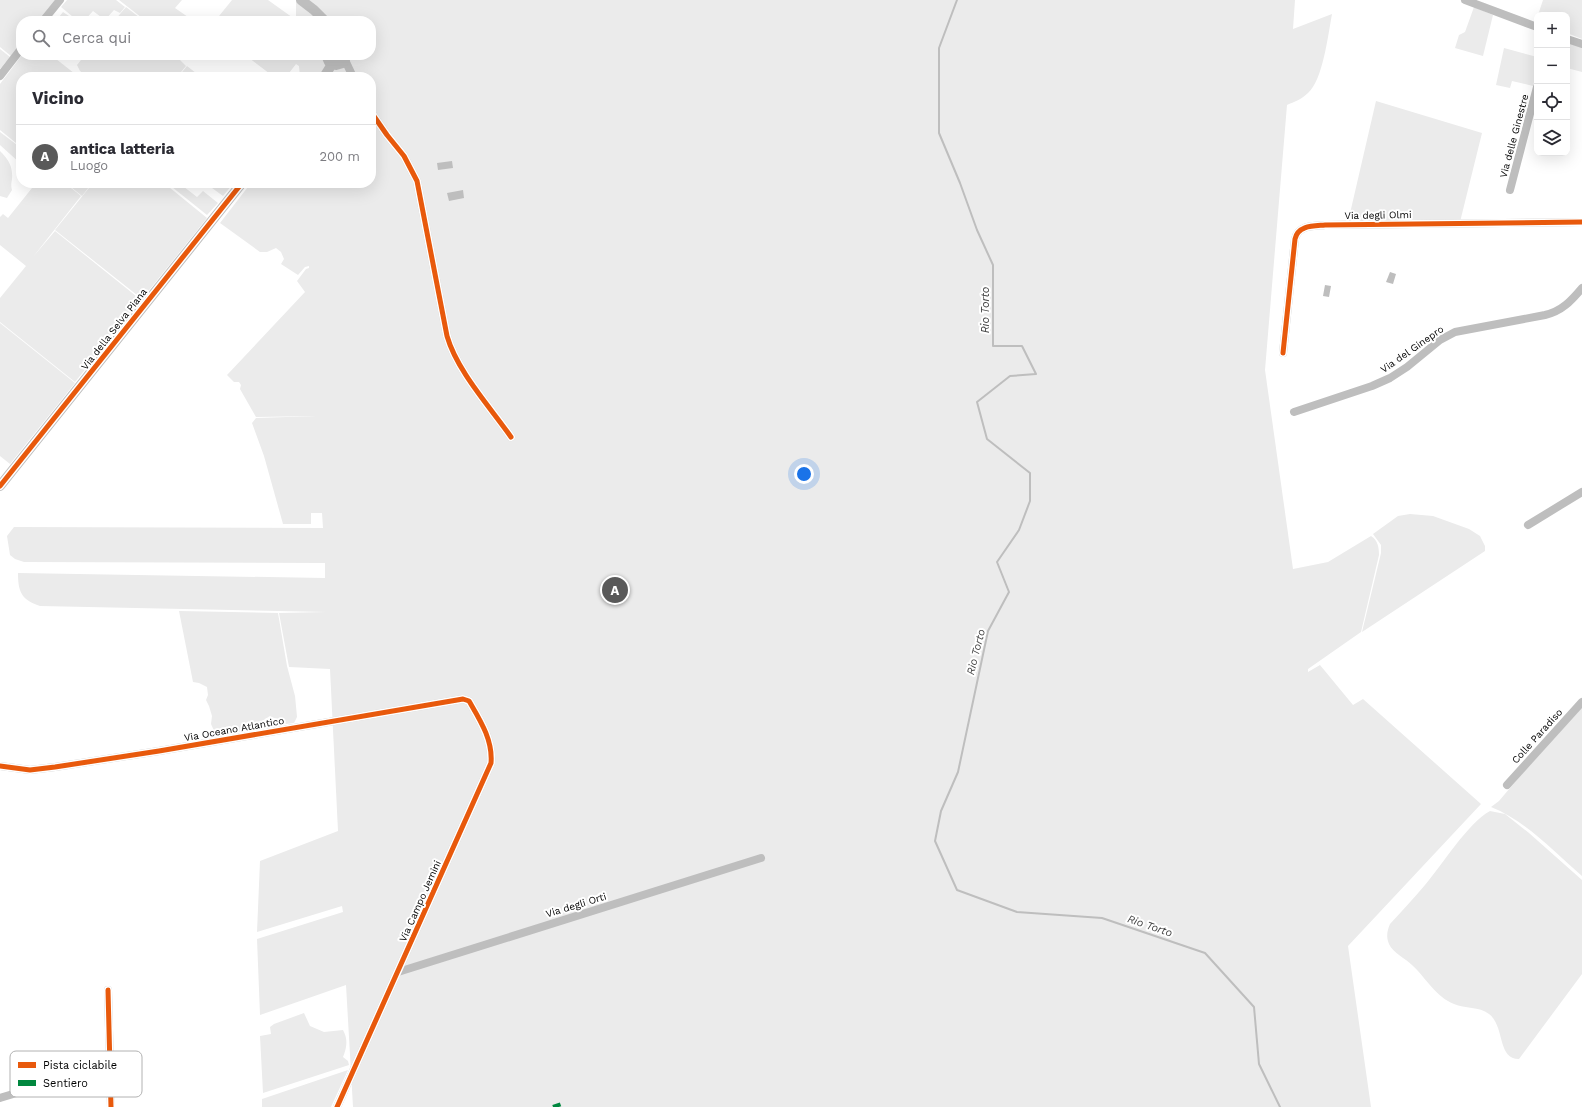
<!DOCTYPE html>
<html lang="it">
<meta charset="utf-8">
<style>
:root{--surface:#fff;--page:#f7f7f7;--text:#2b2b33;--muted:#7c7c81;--line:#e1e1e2;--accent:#595959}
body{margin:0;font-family:"Work Sans",sans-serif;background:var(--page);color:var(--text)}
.controls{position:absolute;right:12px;top:12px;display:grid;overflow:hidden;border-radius:8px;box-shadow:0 4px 16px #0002}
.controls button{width:36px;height:36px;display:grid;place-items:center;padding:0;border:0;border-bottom:1px solid var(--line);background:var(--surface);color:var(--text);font:20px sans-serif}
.you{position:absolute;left:804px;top:474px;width:14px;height:14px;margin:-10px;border:3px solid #fff;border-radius:50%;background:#1a73e8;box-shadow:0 0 0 6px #1a73e833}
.badge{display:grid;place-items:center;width:26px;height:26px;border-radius:50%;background:var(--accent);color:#fff;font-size:13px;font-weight:700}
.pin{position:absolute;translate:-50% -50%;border:2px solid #fff;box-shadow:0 1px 4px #0006}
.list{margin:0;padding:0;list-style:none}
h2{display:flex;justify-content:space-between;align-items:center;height:52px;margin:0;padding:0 16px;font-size:17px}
h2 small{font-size:13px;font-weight:400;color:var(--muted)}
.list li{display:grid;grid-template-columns:26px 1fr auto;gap:12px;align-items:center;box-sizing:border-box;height:64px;padding:0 16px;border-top:1px solid var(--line)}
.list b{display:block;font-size:15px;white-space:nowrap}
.list p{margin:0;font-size:13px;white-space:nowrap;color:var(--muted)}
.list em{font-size:13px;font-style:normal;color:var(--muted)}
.icon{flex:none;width:22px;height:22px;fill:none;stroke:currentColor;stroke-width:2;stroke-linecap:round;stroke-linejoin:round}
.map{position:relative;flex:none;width:1582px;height:1107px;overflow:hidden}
.search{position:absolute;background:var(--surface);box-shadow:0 4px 16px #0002;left:16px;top:16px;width:360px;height:44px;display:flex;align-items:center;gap:10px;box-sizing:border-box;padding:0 14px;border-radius:16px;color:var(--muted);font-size:15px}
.panel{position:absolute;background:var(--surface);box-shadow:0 4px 16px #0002;left:16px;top:72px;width:360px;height:116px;border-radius:16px}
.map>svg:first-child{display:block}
.green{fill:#ebebeb}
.water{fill:#bebebe}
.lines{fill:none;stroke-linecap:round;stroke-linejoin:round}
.stream{stroke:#bebebe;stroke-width:2}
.minor{stroke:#bebebe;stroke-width:8}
.tertiary{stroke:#bebebe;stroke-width:10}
.quiet{stroke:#00873e;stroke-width:4;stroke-dasharray:8 4;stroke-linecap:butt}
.cycleway-casing{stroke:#fff;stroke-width:8}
.cycleway{stroke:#e8590c;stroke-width:5}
.labels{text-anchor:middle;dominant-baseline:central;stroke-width:4;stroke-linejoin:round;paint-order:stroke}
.street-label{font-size:10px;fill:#000;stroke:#fff}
.water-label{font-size:11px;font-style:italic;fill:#434343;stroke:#fff}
.key{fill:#fff;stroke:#b2b2b2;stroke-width:1}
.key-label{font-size:11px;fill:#000}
</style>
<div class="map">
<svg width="1582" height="1107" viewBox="0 0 1582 1107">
<rect width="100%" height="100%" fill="#fff"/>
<path class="green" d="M0,0H56L39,21H21V43L11,56L0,47Z
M67,0H116L125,7L120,13L114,10L105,20L93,11L84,21H78L61,7Z
M119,0H182L175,8L188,17L184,21H146Z
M232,0H268L296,20V0H1295L1293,29L1332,14C1328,35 1323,80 1308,93C1302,99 1294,102 1287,105L1265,370L1293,569L1328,562L1371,536C1378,540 1379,548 1379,555L1361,632L1308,669V672L1320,665L1353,705L1363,699L1481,804L1348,946L1371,1107H353L346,985L260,1015L257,939L343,912L342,906L257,932L260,861L338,831L330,669L289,667L279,613L327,612L40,606C21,600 18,591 18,573L325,578V563L24,562L15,559L10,555L7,536L14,527L323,528L322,513H311V524H283L264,456L252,423L256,418L317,416L256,417L240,389L241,385L239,382H234L227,375L305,292L297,281L306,269L309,268V266L305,267L298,275L281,264L284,259L281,252L276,248L267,252H260L220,223L251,183H371V77H300L299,66L296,64L286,77H274L245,55H371V21H215Z
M1543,0H1582V39L1567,33V15H1538Z
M126,7L144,21H114Z
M1474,7L1493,15L1483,56L1455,48L1459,35L1465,32Z
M63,12L75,20L73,21H60L59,17Z
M1567,42L1582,47V72L1567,68Z
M1504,48L1537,57V71L1533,86L1512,81L1510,88L1496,85Z
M0,49L10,57L0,69Z
M22,55H51L79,77H21V147L0,130V84Z
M85,55H91L95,58L98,55H184L180,60L186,66L177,77H88L80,71L77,65Z
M187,66L201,77H178Z
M1376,101L1482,133L1460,222H1348Z
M0,132L21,148V164L0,145Z
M0,151C6,157 12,164 12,174C13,179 10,184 12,190L7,198L0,196Z
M28,183H65L81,196L33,257L55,231L141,300L75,382L0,322V298L26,266L0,245V217L3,214L8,218L32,188Z
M66,183H92L82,196Z
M93,183H164L207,218L142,299L55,230Z
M176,183H179L197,197L203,191L218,203L207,215L172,187Z
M209,183H229L232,185L223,196L208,185Z
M0,323L75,383L10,464L0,456Z
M1410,514L1433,516L1469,529L1480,536L1485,546V551L1362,632L1381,553V545L1373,534L1398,516Z
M179,611L278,613L287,666L295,696L297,717L294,723L286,724L270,716L259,723L249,724L245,730L230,735L215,733L211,724L212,716L209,706L206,700L208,695L207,687L199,683L193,682Z
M1582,706V876C1554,852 1526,821 1491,807L1499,801L1543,749Z
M1490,811L1505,814L1529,833L1582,880V974L1519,1059C1497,1059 1505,1026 1489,1014C1479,1006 1465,1009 1454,1004C1436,997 1426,978 1412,965C1405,958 1393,953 1389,944C1386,937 1387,931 1390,924C1402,911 1414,898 1425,885C1442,865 1468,823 1490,811Z
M304,1013L310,1026L324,1032L343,1030C348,1039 347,1047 343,1057L348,1061L349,1065L263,1093L260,1036L271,1034L270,1027L274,1024Z
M348,1070L331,1107H262V1099Z"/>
<path class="water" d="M452,161L453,168L438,170L437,163Z
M463,190L464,198L449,201L447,193Z
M1390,272L1396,274L1393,284L1386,282Z
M1325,285L1331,286L1329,297L1323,296Z"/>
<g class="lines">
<path class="stream" d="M957,0L939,48V133L960,183L977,230L993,265V346H1022L1036,374L1010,376L977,402L987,439L1030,473V501L1019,530L997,562L1009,592L988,631L958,772L941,811L935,841L957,890L1017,912L1102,918L1205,953L1254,1007L1259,1064L1280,1107"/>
<path class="minor" d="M1465,0L1537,27
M43,21L60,0
M1567,39L1582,44
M345,60L353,77
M0,76L21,49
M371,112L387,135L404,156L417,181L447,336C457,371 490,407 511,437
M1510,190L1537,87
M1283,353L1295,239C1298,225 1314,226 1325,225L1582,222
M1294,412L1372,386L1390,378L1407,367L1440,340L1455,332L1545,315C1562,311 1571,301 1582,288
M1528,525L1582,492
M0,766L30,770L55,767L159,751L463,699L469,701C480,720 493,740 491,763L337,1107
M1507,785L1582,702
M398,972L761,858
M108,990L111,1107
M0,1098L109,1065"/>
<path class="tertiary" d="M301,0L314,10L325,21
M326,55L329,62L336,65L343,63L347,55
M324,77L332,64
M0,486L242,183"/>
<path class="quiet" d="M553,1107L564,1103"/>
<g class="cycleway-casing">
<path id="cycleway" d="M371,112L387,135L404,156L417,181L447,336C457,371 490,407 511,437
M1283,353L1295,239C1298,225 1314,226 1325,225L1582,222
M0,486L242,183
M0,766L30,770L55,767L159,751L463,699L469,701C480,720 493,740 491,763L337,1107
M108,990L111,1107"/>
</g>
<use href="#cycleway" class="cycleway"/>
</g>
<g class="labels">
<g class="street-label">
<text transform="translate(1514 136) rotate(-75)">Via delle Ginestre</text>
<text transform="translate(1378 215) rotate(-1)">Via degli Olmi</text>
<text transform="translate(114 329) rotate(-52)">Via della Selva Piana</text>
<text transform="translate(1412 349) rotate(-35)">Via del Ginepro</text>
<text transform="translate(234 729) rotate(-10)">Via Oceano Atlantico</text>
<text transform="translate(1537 736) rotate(-48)">Colle Paradiso</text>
<text transform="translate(420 901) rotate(-66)">Via Campo Jemini</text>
<text transform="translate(576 905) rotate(-17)">Via degli Orti</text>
</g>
<g class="water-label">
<text transform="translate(985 310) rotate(-90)">Rio Torto</text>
<text transform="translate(976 652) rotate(-76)">Rio Torto</text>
<text transform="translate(1150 926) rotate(19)">Rio Torto</text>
</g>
</g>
<rect x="10" y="1051" width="132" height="46" rx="6" class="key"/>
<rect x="18" y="1062" width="18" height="6" fill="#e8590c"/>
<rect x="18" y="1080" width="18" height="6" fill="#00873e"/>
<g class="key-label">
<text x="43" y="1069">Pista ciclabile</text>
<text x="43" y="1087">Sentiero</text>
</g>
</svg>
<div class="controls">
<button>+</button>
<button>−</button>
<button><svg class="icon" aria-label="locate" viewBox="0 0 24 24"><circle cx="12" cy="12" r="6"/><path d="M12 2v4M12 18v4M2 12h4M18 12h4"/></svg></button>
<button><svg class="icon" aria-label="layers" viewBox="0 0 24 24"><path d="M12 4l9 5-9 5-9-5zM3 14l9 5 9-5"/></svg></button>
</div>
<div class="you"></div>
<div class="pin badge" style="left:615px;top:590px">A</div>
<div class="search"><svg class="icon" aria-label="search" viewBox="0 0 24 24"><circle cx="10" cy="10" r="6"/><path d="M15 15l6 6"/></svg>Cerca qui</div>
<section class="panel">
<h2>Vicino<small></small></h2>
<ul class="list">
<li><span class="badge">A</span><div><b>antica latteria</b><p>Luogo</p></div><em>200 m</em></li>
</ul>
</section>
</div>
